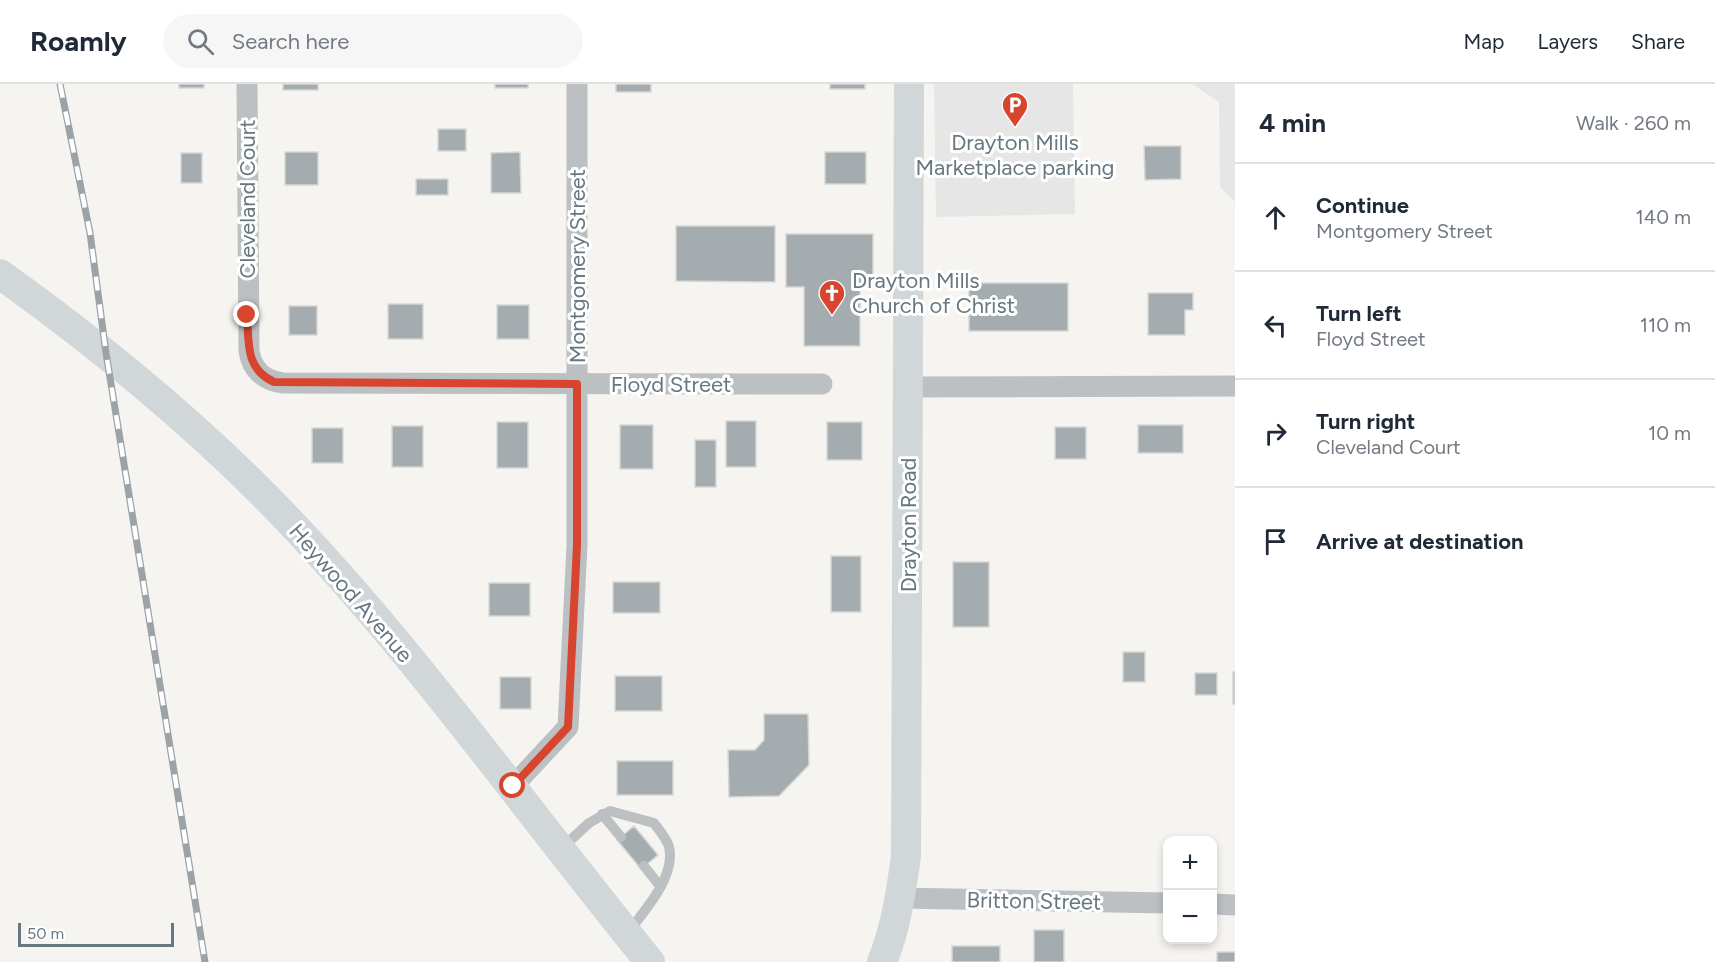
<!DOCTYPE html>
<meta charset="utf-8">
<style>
:root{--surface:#fff;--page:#f6f6f7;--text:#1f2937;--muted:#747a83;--line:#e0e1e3}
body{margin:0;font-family:Figtree,sans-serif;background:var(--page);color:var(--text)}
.controls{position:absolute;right:18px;bottom:18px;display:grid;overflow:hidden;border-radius:12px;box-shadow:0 3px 9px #0003}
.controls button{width:54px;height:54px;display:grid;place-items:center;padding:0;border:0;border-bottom:2px solid var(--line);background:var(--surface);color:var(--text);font:30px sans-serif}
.scale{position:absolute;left:18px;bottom:15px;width:156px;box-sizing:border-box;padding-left:6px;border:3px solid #667780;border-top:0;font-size:16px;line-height:21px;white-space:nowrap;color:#667780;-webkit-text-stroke:4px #fff;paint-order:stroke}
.stop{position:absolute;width:18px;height:18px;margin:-14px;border:4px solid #d7452f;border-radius:50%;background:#fff}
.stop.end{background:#d7452f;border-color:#fff;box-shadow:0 2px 6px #0008}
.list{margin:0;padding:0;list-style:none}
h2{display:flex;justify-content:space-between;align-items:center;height:78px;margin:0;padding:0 24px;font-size:26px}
h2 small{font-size:20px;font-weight:400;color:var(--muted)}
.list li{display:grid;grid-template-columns:39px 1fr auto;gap:18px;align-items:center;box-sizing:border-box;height:108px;padding:0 24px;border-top:2px solid var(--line)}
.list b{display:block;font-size:22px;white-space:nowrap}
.list p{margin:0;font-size:20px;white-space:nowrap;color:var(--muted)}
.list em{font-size:20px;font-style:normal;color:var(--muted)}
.icon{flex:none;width:33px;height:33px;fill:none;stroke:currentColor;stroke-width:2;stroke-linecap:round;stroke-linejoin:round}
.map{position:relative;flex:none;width:1235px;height:878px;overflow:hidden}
header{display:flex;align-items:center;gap:36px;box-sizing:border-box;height:84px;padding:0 30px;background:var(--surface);border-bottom:2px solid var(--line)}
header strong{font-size:28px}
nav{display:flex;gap:33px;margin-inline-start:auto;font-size:21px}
.search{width:420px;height:54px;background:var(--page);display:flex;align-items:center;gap:15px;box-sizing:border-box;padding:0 21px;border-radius:33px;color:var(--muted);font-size:22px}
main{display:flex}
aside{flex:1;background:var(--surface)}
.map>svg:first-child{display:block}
.built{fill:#e5e6e5}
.building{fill:#a4acb0;stroke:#d6d6d4;stroke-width:1.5}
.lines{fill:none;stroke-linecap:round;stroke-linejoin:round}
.lane{stroke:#bcc0c3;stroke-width:10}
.street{stroke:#bcc0c3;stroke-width:21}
.secondary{stroke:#d1d6d9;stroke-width:30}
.rail-casing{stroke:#9ca3a7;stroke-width:7}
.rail{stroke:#fff;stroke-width:4.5;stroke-dasharray:14;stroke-linecap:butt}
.route{stroke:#d7452f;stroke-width:8}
.labels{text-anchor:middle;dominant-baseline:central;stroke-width:6;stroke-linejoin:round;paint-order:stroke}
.poi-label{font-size:22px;fill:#667780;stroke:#fff}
.street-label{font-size:22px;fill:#667780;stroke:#fff}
</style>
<header>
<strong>Roamly</strong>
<div class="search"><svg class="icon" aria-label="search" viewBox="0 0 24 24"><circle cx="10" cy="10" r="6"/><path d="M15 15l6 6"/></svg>Search here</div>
<nav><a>Map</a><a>Layers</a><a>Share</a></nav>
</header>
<main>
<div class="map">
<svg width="1235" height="878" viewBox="0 0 1235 878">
<rect width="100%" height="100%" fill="#f5f4f1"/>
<path class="built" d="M934,0H1073L1075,130L936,133Z
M1192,0H1235V118L1220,103L1219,18Z"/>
<path class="building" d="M179,0H204V4H179Z
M283,0H318V6H283Z
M495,0H528V4H495Z
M616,0H651V8H616Z
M830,0H865V5H830Z
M438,45H466V67H438Z
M1144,62H1181V95L1145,96Z
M285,68H318V101H285Z
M520,68L521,109H491V69Z
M825,68H866V100H825Z
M181,69H202V99H181Z
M416,95H448V111H416Z
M676,142H775V198L676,197Z
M786,150H873V203H860V262H804V203H786Z
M969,199H1068V247H969Z
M1148,209H1193V226H1185V251H1148Z
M388,220H423V255H388Z
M497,221H529V255H497Z
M289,222H317V251H289Z
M726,337H756V383H726Z
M497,338H528V384H497Z
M827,338H862V376H827Z
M620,341H653V385H620Z
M1138,341H1183V369H1138Z
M392,342H423V383H392Z
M1055,343H1086V375H1055Z
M312,344H343V379H312Z
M695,356H716V403H695Z
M831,472H861V528H831Z
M953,478H989V543H953Z
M613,498H660V529H613Z
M489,499H530V532H489Z
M1123,568H1145V598H1123Z
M1233,588H1235V620H1233Z
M1195,589H1217V611H1195Z
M615,592H662V627H615Z
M500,593H531V625H500Z
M764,630H808L809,681L779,712L729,713L728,666H755L764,656Z
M617,677H673V711H617Z
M634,742L658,771L641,785L617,756Z
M1034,846H1064V878H1034Z
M952,862H1000V878H952Z
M1217,868H1235V878H1217Z"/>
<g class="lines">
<path class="lane" d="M602,730L621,753
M563,763L589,739L610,727L654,739C659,746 667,755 669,763C676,792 645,826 629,847
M644,782L660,802"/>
<path class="street" d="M247,0L249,267C252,286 264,297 283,299L822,300
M909,303L1235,302
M513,702L568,643L577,461V0
M900,814L1168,819
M1212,820L1235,821"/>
<path class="secondary" d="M0,190C92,256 180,327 260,407C403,550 522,722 650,878
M882,878C896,844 901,808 906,772L909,0"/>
<g class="rail-casing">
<path id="rail" d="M60,0L90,149L106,269L205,878"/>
</g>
<use href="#rail" class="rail"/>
</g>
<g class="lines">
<path class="route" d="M247,231C249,259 245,285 274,298L577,300V461L568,643L513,702"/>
</g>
<defs>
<g id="parking-pin" transform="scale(1.35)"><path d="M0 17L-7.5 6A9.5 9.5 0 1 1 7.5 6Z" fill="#d7452f" stroke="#fff"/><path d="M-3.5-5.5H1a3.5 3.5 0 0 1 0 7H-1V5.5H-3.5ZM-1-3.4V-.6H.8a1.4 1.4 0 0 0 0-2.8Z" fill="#fff"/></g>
<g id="church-pin" transform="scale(1.35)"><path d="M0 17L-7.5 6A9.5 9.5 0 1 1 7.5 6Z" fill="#d7452f" stroke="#fff"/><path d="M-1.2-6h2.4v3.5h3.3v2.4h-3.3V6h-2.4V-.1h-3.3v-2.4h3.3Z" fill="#fff"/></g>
</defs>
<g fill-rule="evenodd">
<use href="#parking-pin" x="1015" y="21"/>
<use href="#church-pin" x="832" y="209"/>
</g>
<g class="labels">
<g class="poi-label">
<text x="1015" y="58">Drayton Mills<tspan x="1015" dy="25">Marketplace parking</tspan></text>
<text x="852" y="196" text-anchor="start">Drayton Mills<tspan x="852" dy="25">Church of Christ</tspan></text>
</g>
<g class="street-label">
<text transform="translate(247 115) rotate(-90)">Cleveland Court</text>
<text transform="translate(577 182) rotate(-90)">Montgomery Street</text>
<text x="671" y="300">Floyd Street</text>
<text transform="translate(908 441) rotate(-90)">Drayton Road</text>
<text transform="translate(351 509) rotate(49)">Heywood Avenue</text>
<text transform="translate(1034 817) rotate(1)">Britton Street</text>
</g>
</g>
</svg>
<div class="controls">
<button>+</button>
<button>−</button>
</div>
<div class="scale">50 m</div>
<div class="stop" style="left:513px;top:702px"></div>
<div class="stop end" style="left:247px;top:231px"></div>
</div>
<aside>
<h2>4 min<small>Walk · 260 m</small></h2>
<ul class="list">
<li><svg class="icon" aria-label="ahead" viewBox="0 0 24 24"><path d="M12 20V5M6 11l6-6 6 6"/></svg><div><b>Continue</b><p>Montgomery Street</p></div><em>140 m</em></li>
<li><svg class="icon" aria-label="left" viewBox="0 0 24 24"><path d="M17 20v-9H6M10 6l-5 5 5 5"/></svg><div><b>Turn left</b><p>Floyd Street</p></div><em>110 m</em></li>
<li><svg class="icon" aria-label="right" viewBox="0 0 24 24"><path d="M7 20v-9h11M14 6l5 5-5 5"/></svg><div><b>Turn right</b><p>Cleveland Court</p></div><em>10 m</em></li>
<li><svg class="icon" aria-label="arrive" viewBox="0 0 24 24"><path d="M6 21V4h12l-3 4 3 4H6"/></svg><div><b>Arrive at destination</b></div></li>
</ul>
</aside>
</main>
